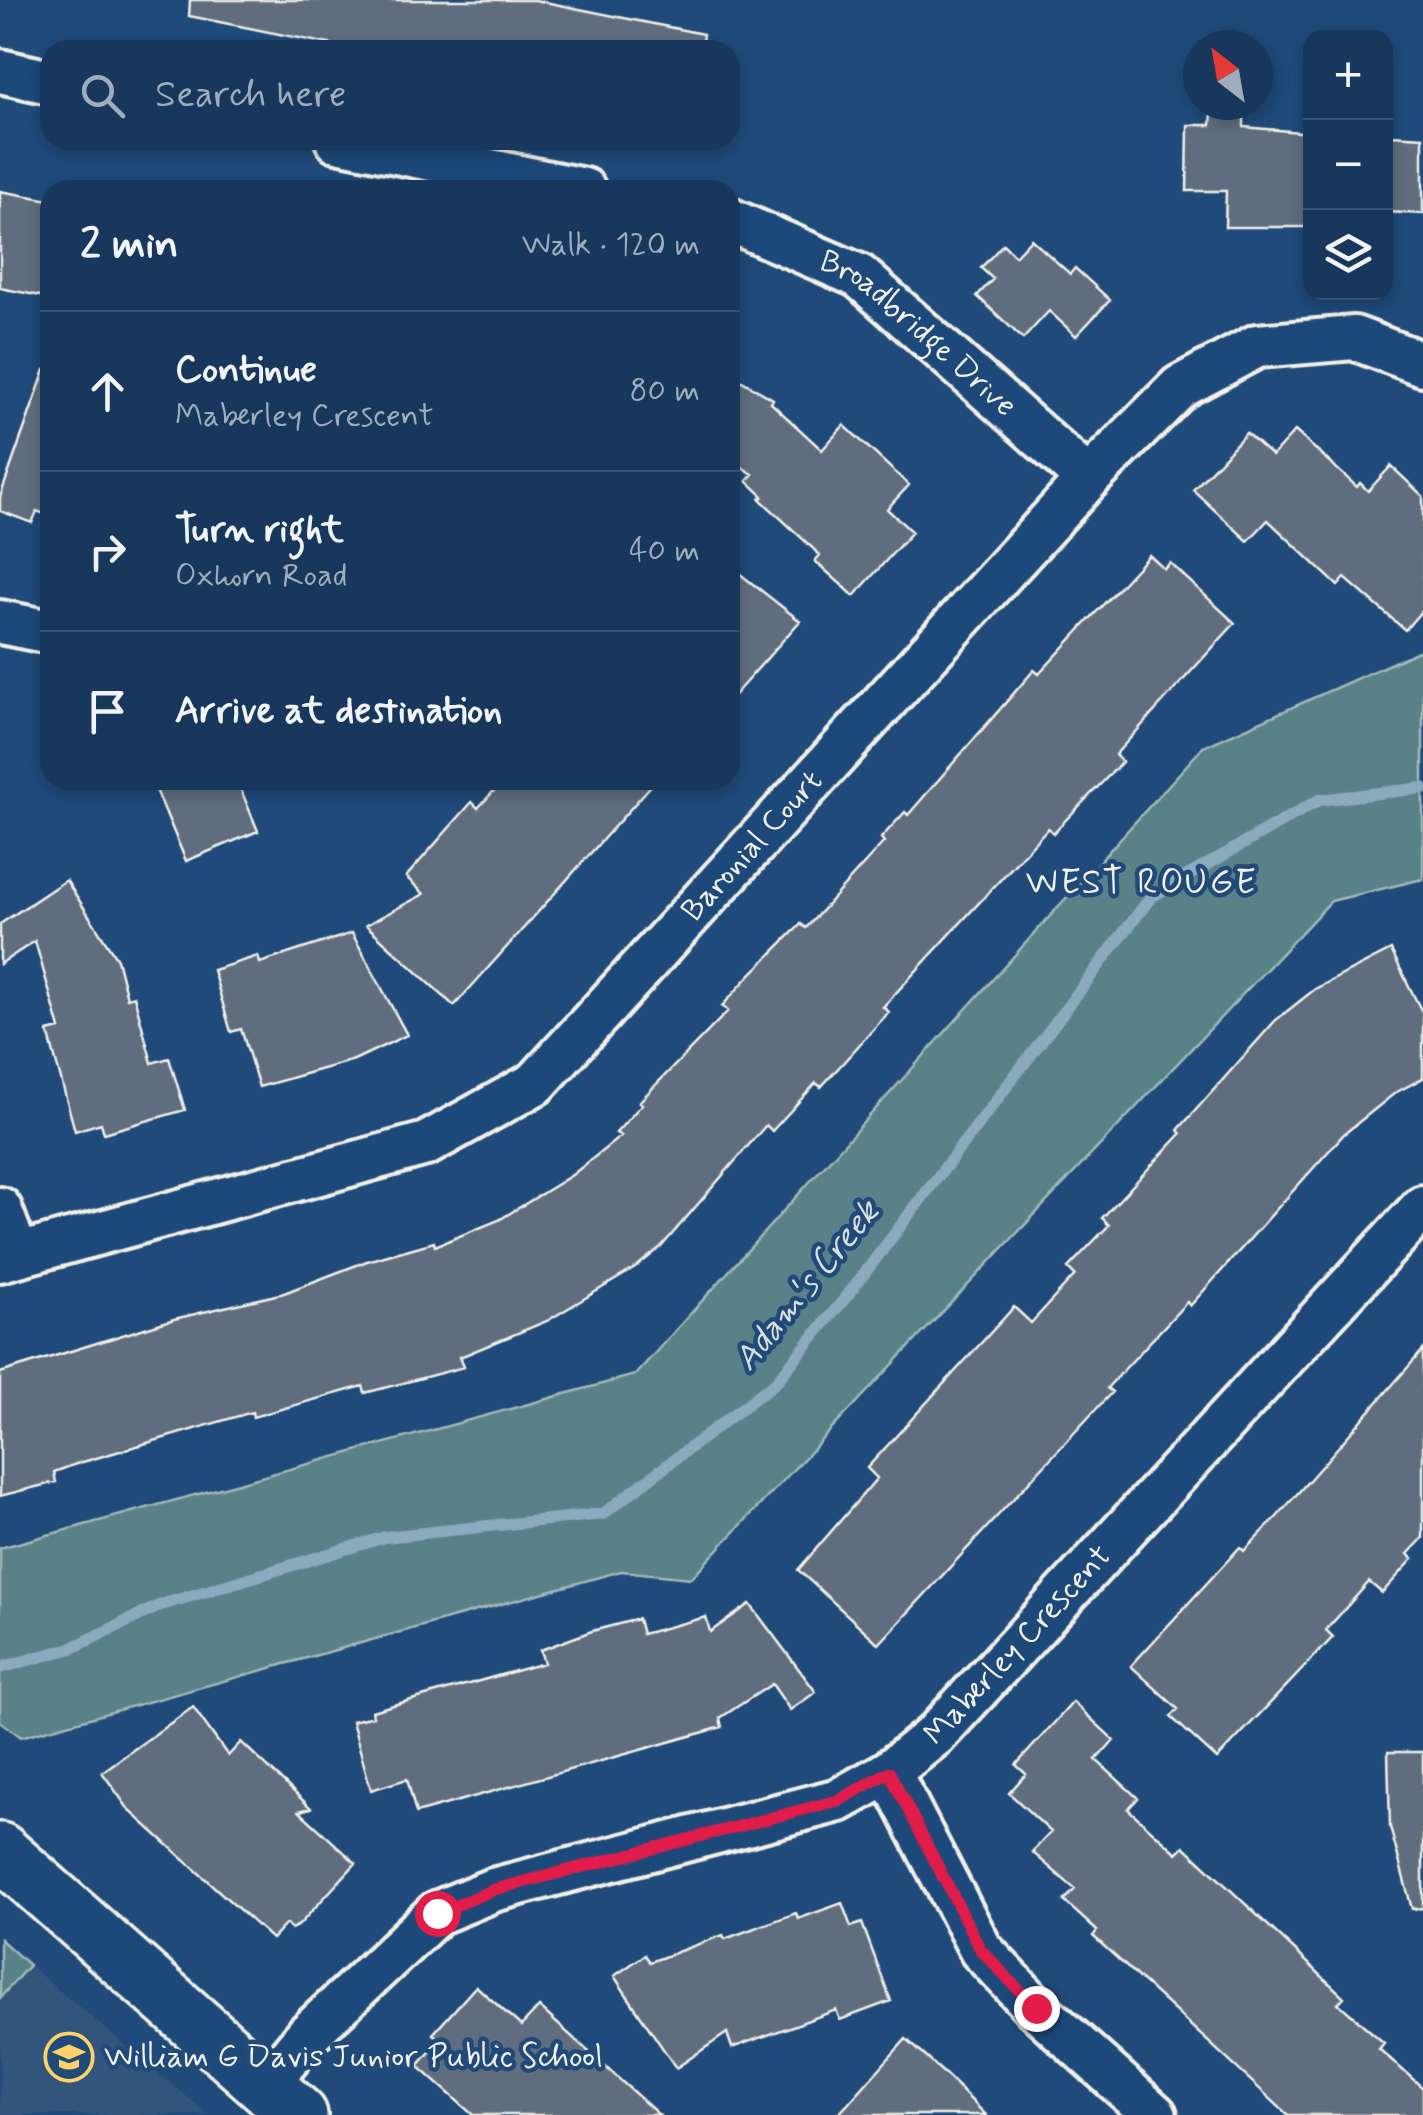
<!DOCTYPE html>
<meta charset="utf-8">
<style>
:root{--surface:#17385c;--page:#203f62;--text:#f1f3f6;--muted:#9eacbb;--line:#365272}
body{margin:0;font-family:Mynerve,sans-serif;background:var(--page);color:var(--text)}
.controls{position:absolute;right:30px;top:30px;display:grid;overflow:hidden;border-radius:20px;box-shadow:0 5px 15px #0003}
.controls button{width:90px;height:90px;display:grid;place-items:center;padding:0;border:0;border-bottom:2px solid var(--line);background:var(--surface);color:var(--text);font:50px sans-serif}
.compass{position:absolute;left:1183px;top:30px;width:90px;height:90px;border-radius:50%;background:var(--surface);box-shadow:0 5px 15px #0003;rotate:329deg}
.stop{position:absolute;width:30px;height:30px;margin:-22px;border:8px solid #e11d48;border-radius:50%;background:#fff}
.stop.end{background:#e11d48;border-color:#fff;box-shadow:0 2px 10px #0008}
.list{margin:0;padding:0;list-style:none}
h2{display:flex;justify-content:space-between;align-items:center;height:130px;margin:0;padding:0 40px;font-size:42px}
h2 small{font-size:32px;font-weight:400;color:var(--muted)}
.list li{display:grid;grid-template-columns:65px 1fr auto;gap:30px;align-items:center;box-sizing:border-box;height:160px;padding:0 40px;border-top:2px solid var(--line)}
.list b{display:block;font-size:38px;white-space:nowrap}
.list p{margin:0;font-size:32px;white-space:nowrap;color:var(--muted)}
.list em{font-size:32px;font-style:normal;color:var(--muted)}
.icon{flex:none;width:55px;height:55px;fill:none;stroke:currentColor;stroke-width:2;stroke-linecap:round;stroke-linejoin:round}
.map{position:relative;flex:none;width:1423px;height:2115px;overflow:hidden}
.search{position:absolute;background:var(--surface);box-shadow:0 5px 15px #0003;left:40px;top:40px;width:700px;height:110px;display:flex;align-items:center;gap:25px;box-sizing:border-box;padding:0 35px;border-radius:30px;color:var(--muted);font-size:38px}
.panel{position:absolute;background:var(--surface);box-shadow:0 5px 15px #0003;left:40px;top:180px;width:700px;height:610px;border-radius:30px}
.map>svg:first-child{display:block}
.built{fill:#32547b}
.green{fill:#598188;stroke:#a6b9b8;stroke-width:2.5}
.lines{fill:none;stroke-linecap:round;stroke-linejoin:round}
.stream{stroke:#8aaabd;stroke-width:12}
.building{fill:#5e6d7e;stroke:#f4f1e8;stroke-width:2.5}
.street-casing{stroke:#f4f1e8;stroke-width:50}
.secondary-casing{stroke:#f4f1e8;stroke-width:62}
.street{stroke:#1f4a7a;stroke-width:42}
.secondary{stroke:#1f4a7a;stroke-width:55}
.route{stroke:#e11d48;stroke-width:12}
.labels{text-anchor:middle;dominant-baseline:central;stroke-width:9;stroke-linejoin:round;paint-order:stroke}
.street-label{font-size:32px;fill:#f4f1e8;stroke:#1f4a7a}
.poi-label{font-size:32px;fill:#f4f1e8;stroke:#1f4a7a;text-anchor:start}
.neighbourhood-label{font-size:35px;letter-spacing:2.5px;fill:#f4f1e8;stroke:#1f4a7a}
.water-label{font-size:35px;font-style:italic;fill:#d9dfdd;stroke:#1f4a7a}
</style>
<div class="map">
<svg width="1423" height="2115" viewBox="0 0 1423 2115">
<rect width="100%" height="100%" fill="#1f4a7a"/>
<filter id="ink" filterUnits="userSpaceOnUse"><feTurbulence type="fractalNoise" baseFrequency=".01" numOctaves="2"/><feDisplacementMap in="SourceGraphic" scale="20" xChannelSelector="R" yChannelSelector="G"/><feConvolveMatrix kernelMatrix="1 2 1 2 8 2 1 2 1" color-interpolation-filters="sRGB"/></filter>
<g filter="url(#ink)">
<path class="built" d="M29,1965L209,2115H0V1998Z"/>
<path class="green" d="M1423,649V879L1331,901L691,1578L621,1571L21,1737L0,1721V1548L635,1375L1203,747Z
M0,1939L29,1965L0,1998Z"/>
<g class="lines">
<path class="stream" d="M0,1668L72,1648L161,1605L385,1537L603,1514L776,1382L851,1291L1151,897L1319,800L1423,788"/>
</g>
<path class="building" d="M190,0H535L703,34L701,50H389L350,43L349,48L189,16Z
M1212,112H1244V127L1310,133V227H1225L1226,191H1187L1188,125H1211Z
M1391,135L1423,137V214L1387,212Z
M0,191L50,200V298L0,288Z
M1031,239L1070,274L1075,268L1110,300L1076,336L1049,311L1023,339L977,296L993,279L981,268L1003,244L1015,256Z
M45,370L50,371V516L37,511L32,523L0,511V497Z
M730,374L773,399L771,403L822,450L844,425L909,485L887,509L912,532L854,596L815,561L820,555L760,499L763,496L747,481L753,474L730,460Z
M1295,431L1357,487L1360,483L1368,491L1391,466L1423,496V609L1405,630L1345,578L1338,586L1268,520L1248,541L1193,490L1246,433L1272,456Z
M1149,555L1164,569L1170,563L1235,623L1115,755L1122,762L1053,833L1048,828L883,1007L889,1012L821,1087L816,1083L772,1131L766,1125L661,1247L635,1268L547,1321L460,1357L464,1367L365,1393L363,1386L253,1417L252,1412L76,1464L54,1472L56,1482L0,1496V1373L174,1319L284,1293L367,1261L434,1242L435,1246L499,1220L572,1175L621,1136L616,1133L642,1104L639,1102L728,1011L722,1006L751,974L801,924L806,928L884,842L881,838L905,812L908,815L1034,670L1039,674Z
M730,566L800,621L730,700Z
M152,780H237L258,831L186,861Z
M504,780H656L454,1006L366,925L424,894L406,877L472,802L478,808Z
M66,880L117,959L127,998L134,996L152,1063L169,1058L185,1110L104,1133L101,1123L75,1131L48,1032L60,1029L35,941L0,964V924Z
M352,933L407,1035L354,1060L259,1087L241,1029L231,1032L213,970L258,956L260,963Z
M1391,950L1423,1014V1078L1395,1093L1344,1134L1190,1306L1187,1302L1107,1388L1112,1392L879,1644L798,1570L877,1478L867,1468L1014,1307L1031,1323L1075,1275L1068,1268L1109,1225L1102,1218L1181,1134L1178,1130L1276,1020L1315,989Z
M1423,1350V1538L1408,1554L1413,1559L1382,1593L1369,1582L1326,1630L1333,1637L1217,1759L1171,1717L1178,1709L1131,1666L1240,1547L1244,1551L1276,1518Z
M750,1604L816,1692L790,1710L772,1684L720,1718L722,1727L416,1813L407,1779L371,1790L352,1721L373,1716L372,1711L544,1663L540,1650L592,1631L638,1619L642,1634L706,1617L710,1632Z
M1073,1702L1114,1740L1096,1760L1138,1798L1128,1809L1177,1853L1184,1846L1344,1997L1338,2003L1384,2043L1379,2049L1423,2088V2115H1288L1093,1936L1097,1931L1064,1901L1075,1889L1032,1852L1051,1832L1009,1793L1026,1774L1016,1765Z
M193,1707L228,1756L241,1742L311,1808L299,1811L356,1863L299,1925L291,1929L286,1924L272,1939L129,1810L102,1772Z
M1388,1752H1423V1908L1412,1909L1390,1827Z
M842,1903L851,1927L862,1923L891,2001L840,2020L836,2010L732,2048L727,2033L676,2068L614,1976L645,1955L650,1962L723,1935L725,1939L796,1913L798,1919Z
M476,1986L521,2026L539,2007L659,2115H473L418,2066L440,2040L433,2034Z
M906,2039L947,2076L986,2115H838Z"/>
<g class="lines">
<g class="street-casing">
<g id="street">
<path d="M0,71L50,82"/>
<path d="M337,140L584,190"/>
<path id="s1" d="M730,220L859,276L1088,479"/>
<path d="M0,622L50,632"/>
<path d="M0,1209L17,1254"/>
<path id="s2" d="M0,1260L426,1144L536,1083L1088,479L1180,387L1257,346L1354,338L1423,364"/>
<path d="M889,1772L981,1950L1036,2008L1155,2115"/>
<path id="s3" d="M267,2084L308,2034L437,1913L493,1890L839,1800L889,1772L935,1735L1423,1207"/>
</g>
</g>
<g class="secondary-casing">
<path id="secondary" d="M0,1851L299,2115"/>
</g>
<use href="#street" class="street"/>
<use href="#secondary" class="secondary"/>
</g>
</g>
<g class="lines" filter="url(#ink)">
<path class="route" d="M437,1913L493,1890L840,1800L889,1772L981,1950L1036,2008"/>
</g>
<defs>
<g id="school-ring" transform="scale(2.5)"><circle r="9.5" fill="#1f4a7a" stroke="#ffd166" stroke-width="1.5"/><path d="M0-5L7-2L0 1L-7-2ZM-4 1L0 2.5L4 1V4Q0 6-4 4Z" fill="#ffd166"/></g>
</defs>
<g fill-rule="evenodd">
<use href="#school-ring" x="69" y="2057"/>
</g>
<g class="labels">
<g class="street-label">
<text stroke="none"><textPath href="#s1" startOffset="222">Broadbridge Drive</textPath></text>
<text stroke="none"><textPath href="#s2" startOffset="888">Baronial Court</textPath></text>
<text stroke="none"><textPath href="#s3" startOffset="898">Maberley Crescent</textPath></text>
</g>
<g class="poi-label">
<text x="104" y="2057">William G Davis Junior Public School</text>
</g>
<g class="neighbourhood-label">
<text x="1142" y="883">WEST ROUGE</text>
</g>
<g class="water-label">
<text transform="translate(807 1286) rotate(-51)">Adam's Creek</text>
</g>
</g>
</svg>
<div class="controls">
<button>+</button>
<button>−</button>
<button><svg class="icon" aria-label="layers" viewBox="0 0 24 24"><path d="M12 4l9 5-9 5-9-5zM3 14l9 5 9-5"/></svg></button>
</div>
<svg class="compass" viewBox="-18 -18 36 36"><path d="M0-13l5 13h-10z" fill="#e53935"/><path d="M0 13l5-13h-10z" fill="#9eacbb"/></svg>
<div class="stop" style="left:437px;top:1913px"></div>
<div class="stop end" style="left:1036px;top:2008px"></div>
<div class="search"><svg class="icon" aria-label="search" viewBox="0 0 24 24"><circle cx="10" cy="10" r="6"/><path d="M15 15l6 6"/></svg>Search here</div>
<section class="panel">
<h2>2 min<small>Walk · 120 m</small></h2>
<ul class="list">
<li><svg class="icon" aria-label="ahead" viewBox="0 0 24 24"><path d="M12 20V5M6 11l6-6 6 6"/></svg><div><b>Continue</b><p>Maberley Crescent</p></div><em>80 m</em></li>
<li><svg class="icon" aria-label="right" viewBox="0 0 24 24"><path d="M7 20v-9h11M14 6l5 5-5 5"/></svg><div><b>Turn right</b><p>Oxhorn Road</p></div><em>40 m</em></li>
<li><svg class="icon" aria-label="arrive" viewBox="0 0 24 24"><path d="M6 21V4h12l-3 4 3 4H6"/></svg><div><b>Arrive at destination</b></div></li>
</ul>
</section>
</div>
